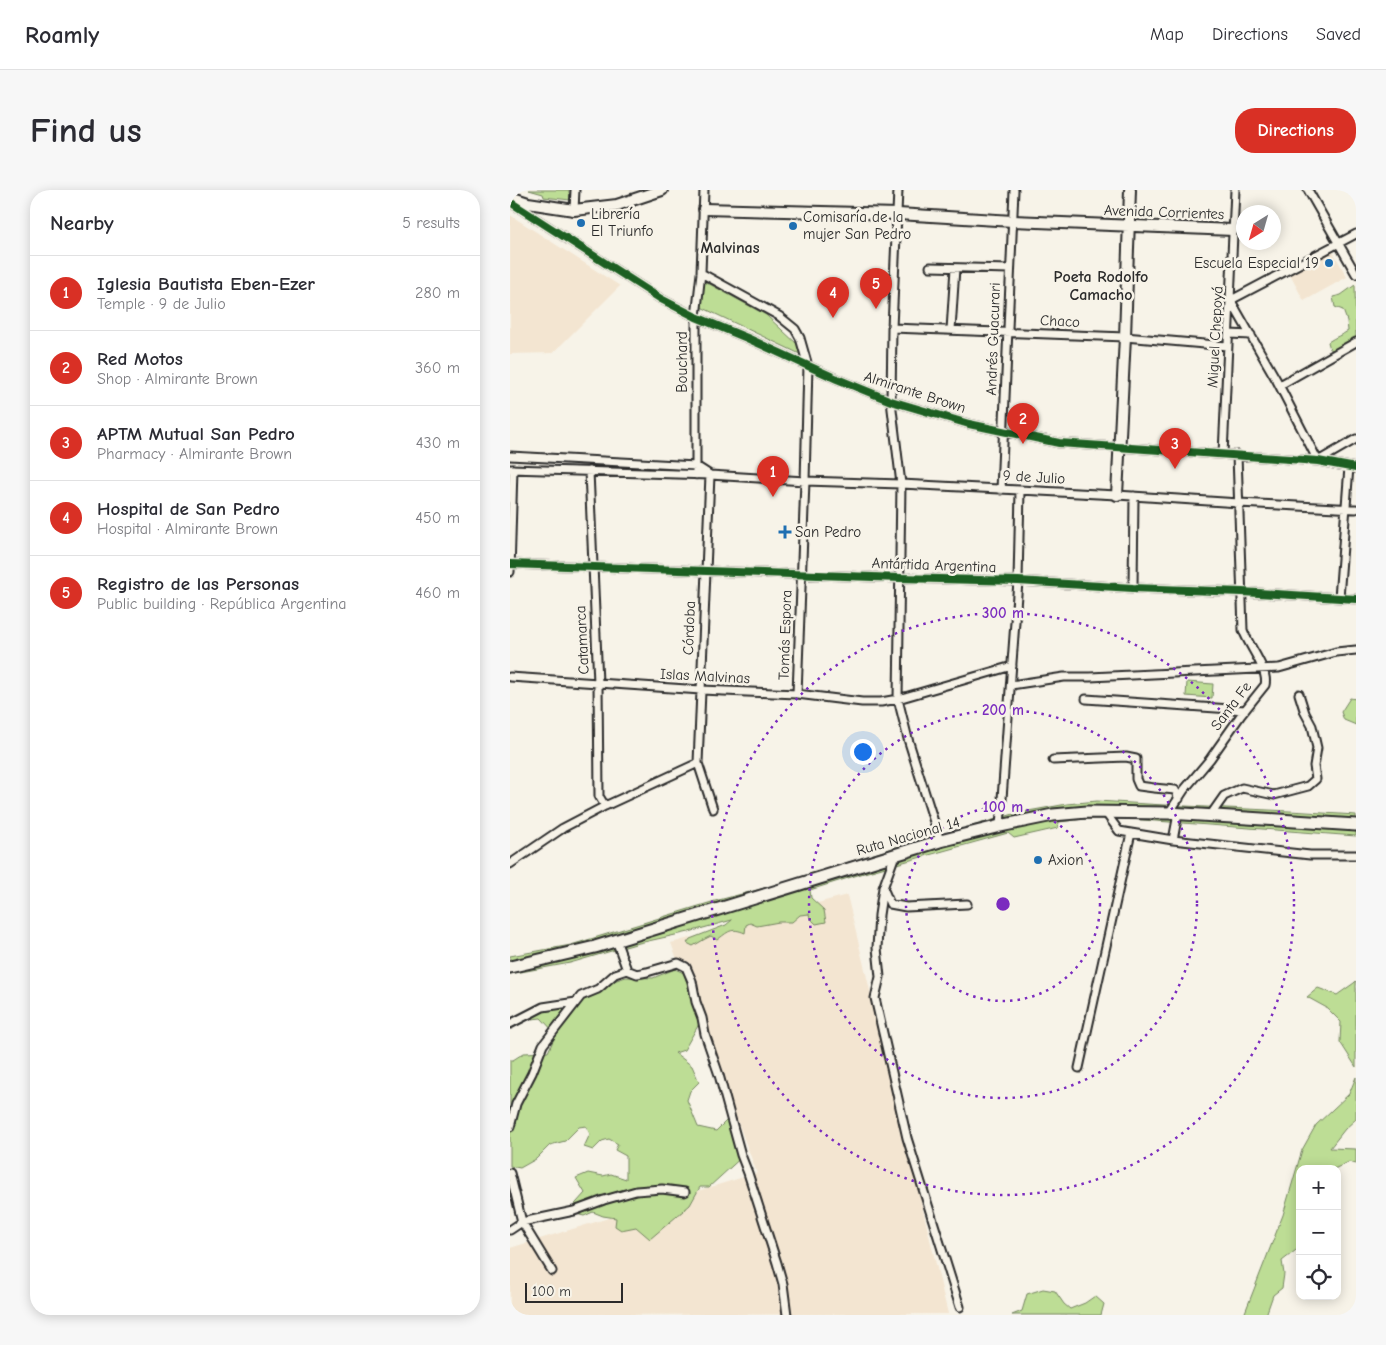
<!DOCTYPE html>
<meta charset="utf-8">
<style>
:root{--surface:#fff;--page:#f7f7f7;--text:#2b2b33;--muted:#7c7c81;--line:#e1e1e2;--accent:#d93025}
body{margin:0;font-family:"Comic Neue",sans-serif;background:var(--page);color:var(--text)}
.controls{position:absolute;right:15px;bottom:15px;display:grid;overflow:hidden;border-radius:10px;box-shadow:0 2px 12px #0003}
.controls button{width:45px;height:45px;display:grid;place-items:center;padding:0;border:0;border-bottom:1px solid var(--line);background:var(--surface);color:var(--text);font:25px sans-serif}
.compass{position:absolute;left:726px;top:15px;width:45px;height:45px;border-radius:50%;background:var(--surface);box-shadow:0 2px 12px #0003;rotate:217deg}
.scale{position:absolute;left:15px;bottom:12px;width:98px;box-sizing:border-box;padding-left:5px;border:2px solid #2b2b2b;border-top:0;font-size:14px;line-height:18px;white-space:nowrap;color:#2b2b2b;-webkit-text-stroke:4px #f7f3e8;paint-order:stroke}
.you{position:absolute;left:352px;top:561px;width:18px;height:18px;margin:-12px;border:4px solid #fff;border-radius:50%;background:#1a73e8;box-shadow:0 0 0 8px #1a73e833}
.badge{display:grid;place-items:center;width:32px;height:32px;border-radius:50%;background:var(--accent);color:#fff;font-size:16px;font-weight:700}
.pin{position:absolute;translate:-50% -41px;filter:drop-shadow(0 1px 2px #0008)}
.pin::after{content:'';position:absolute;top:26px;width:18px;height:15px;background:inherit;clip-path:polygon(0 0,100% 0,50% 100%)}
.list{margin:0;padding:0;list-style:none}
h2{display:flex;justify-content:space-between;align-items:center;height:65px;margin:0;padding:0 20px;font-size:21px}
h2 small{font-size:16px;font-weight:400;color:var(--muted)}
.list li{display:grid;grid-template-columns:32px 1fr auto;gap:15px;align-items:center;box-sizing:border-box;height:75px;padding:0 20px;border-top:1px solid var(--line)}
.list b{display:block;font-size:19px;white-space:nowrap}
.list p{margin:0;font-size:16px;white-space:nowrap;color:var(--muted)}
.list em{font-size:16px;font-style:normal;color:var(--muted)}
.icon{flex:none;width:28px;height:28px;fill:none;stroke:currentColor;stroke-width:2;stroke-linecap:round;stroke-linejoin:round}
.map{position:relative;flex:none;width:846px;height:1125px;overflow:hidden;border-radius:20px}
header{display:flex;align-items:center;gap:30px;box-sizing:border-box;height:70px;padding:0 25px;background:var(--surface);border-bottom:1px solid var(--line)}
header strong{font-size:24px}
nav{display:flex;gap:28px;margin-inline-start:auto;font-size:18px}
.intro{display:flex;align-items:center;justify-content:space-between;box-sizing:border-box;height:120px;padding:0 30px}
h1{margin:0;font-size:35px}
.button{padding:12px 22px;border-radius:20px;background:var(--accent);color:#fff;font-size:18px;font-weight:700}
main{display:flex;gap:30px;padding:0 30px}
aside{flex:1;background:var(--surface);border-radius:20px;box-shadow:0 2px 12px #0003}
.map>svg:first-child{display:block}
.built{fill:#f3e5d1}
.green{fill:#bddd95;stroke:#748460}
.lines{fill:none;stroke-linecap:round;stroke-linejoin:round}
.minor-casing{stroke:#2b2b2b;stroke-width:11}
.secondary-casing{stroke:#2b2b2b;stroke-width:14}
.trunk-casing{stroke:#2b2b2b;stroke-width:15}
.minor{stroke:#f7f3e8;stroke-width:7}
.secondary{stroke:#f7f3e8;stroke-width:10}
.trunk{stroke:#f7f3e8;stroke-width:11}
.cycleway-casing{stroke:#f7f3e8;stroke-width:11}
.cycleway{stroke:#1b5e20;stroke-width:8}
.ring{fill:none;stroke:#7b2cbf;stroke-width:2.5;stroke-dasharray:2.5 5}
.poi-dot{fill:#1f6fb2;stroke:#f7f3e8;stroke-width:2}
.labels{text-anchor:middle;dominant-baseline:central;stroke-width:5;stroke-linejoin:round;paint-order:stroke}
.street-label{font-size:15px;fill:#2b2b2b;stroke:#f7f3e8}
.poi-label{font-size:15px;fill:#2b2b2b;stroke:#f7f3e8;text-anchor:start}
.neighbourhood-label{font-size:16px;font-weight:bold;fill:#2b2b2b;stroke:#f7f3e8}
.centre{fill:#7b2cbf;stroke:#f7f3e8;stroke-width:2.5}
.ring-label{font-size:15px;text-anchor:middle;font-weight:bold;fill:#7b2cbf;stroke:#f7f3e8;stroke-width:5;stroke-linejoin:round;paint-order:stroke}
</style>
<header>
<strong>Roamly</strong>
<nav><a>Map</a><a>Directions</a><a>Saved</a></nav>
</header>
<div class="intro"><h1>Find us</h1><a class="button">Directions</a></div>
<main>
<aside>
<h2>Nearby<small>5 results</small></h2>
<ul class="list">
<li><span class="badge">1</span><div><b>Iglesia Bautista Eben-Ezer</b><p>Temple · 9 de Julio</p></div><em>280 m</em></li>
<li><span class="badge">2</span><div><b>Red Motos</b><p>Shop · Almirante Brown</p></div><em>360 m</em></li>
<li><span class="badge">3</span><div><b>APTM Mutual San Pedro</b><p>Pharmacy · Almirante Brown</p></div><em>430 m</em></li>
<li><span class="badge">4</span><div><b>Hospital de San Pedro</b><p>Hospital · Almirante Brown</p></div><em>450 m</em></li>
<li><span class="badge">5</span><div><b>Registro de las Personas</b><p>Public building · República Argentina</p></div><em>460 m</em></li>
</ul>
</aside>
<div class="map">
<svg width="846" height="1125" viewBox="0 0 846 1125">
<rect width="100%" height="100%" fill="#f7f3e8"/>
<filter id="ink" filterUnits="userSpaceOnUse"><feTurbulence type="fractalNoise" baseFrequency=".02" numOctaves="2"/><feDisplacementMap in="SourceGraphic" scale="10" xChannelSelector="R" yChannelSelector="G"/><feConvolveMatrix kernelMatrix="1 2 1 2 8 2 1 2 1" color-interpolation-filters="sRGB"/></filter>
<g filter="url(#ink)">
<path class="built" d="M0,25L110,96L43,163L0,164Z
M822,60L837,87L794,111L779,83Z
M337,705L438,1124L0,1125V1058L247,983L161,753Z"/>
<path class="green" d="M19,0H59V3L62,5L60,10L34,7L33,4Z
M194,91L256,125L287,154L290,164L191,117Z
M845,95L846,153L827,161L820,159L818,152C825,147 832,145 838,141L837,131L833,120L825,117L823,107L831,105Z
M677,492L703,494L702,508L676,506Z
M840,508L846,509V535L834,530L831,522Z
M587,611C674,617 760,619 846,625V646L619,629H574L549,632L548,638L504,648L498,643L354,683L300,700L301,708L314,720L316,732L306,734L300,728L299,724L290,725L282,732H269L247,736L240,733L236,735L235,743C221,737 218,742 207,750L201,746L195,749L183,756L177,753L180,749L216,735L222,730L179,742L129,753L60,773L0,784V766L61,755L205,711L270,694L402,652L452,639L507,623L557,614Z
M165,779L174,783L189,834L174,860L165,863L182,876L189,892L180,901L177,910L188,937L206,941L216,931L228,941L234,965L199,997H190L180,1015L140,1049L126,1037L111,1040L105,1036L106,1028L93,1026L83,1022L74,1026L58,1022L75,1003L66,988L78,983L93,986L101,984L116,989V966L105,960L108,954L99,949L92,951L83,960L74,957L80,944L76,936L69,937L55,951L40,955L26,969L10,978L0,976V870H3L14,863L38,862L46,844L31,828L22,829L20,823L49,816L75,800L116,787L143,788Z
M846,791V877L830,852L831,832L817,818L797,807L808,798L827,805L844,793Z
M846,887V929L835,939L820,958L846,959V974L839,972L824,979H790V1057L772,1071L774,1084L772,1098L763,1105L756,1125H734L773,1025L792,960L806,935L839,904Z
M533,1099L545,1101L554,1114L560,1119L575,1113L585,1106L594,1114L591,1125H502L512,1121L517,1104Z"/>
<g class="lines">
<g class="minor-casing">
<path id="minor" d="M388,0L382,138L381,211L391,294L388,509L398,549L430,651
M798,0L846,84
M0,12L151,109L186,127L237,148L327,189L381,211L459,234L549,253L808,271L846,278
M64,20L65,0
M420,77L500,79
M191,83L269,126L285,139L290,148L298,176L295,291L287,504
M721,110L846,44
M721,111L767,191L808,271L846,249
M382,138L615,147L717,156
M441,140L445,78
M719,144L741,145
M770,195L846,152
M713,264L725,0
M0,266L186,276L200,285
M0,279L200,285L295,291L391,294L607,305L729,313L846,319
M79,281L88,493L89,606L95,616
M186,285V127L191,83L194,0
M200,285L188,573L203,619
M491,300L504,0
M0,374L390,388L508,391L623,398L732,402L846,409
M0,382L3,279
M623,398L624,306
M829,408L839,277
M0,487L191,500L287,504L352,512H371L388,509L502,476
M501,495L554,487H580L769,478L826,462L846,460
M576,509L735,520
M543,570L616,567L626,569V589L629,596L644,598L665,600L669,609
M595,622L609,641L663,650L800,665H846
M659,623L674,600L700,569L731,525L755,495C759,480 738,455 733,440L727,265
M700,626L714,606L732,598L764,605L798,596L806,589L804,576L807,558L802,536L795,523L789,504
M490,636L508,391L510,301
M663,650L668,624
M385,665L373,698L369,725L367,758L370,787L365,808L397,948L450,1117
M0,674L53,638L95,616L188,573
M373,698L380,714L396,717L457,714
M117,780L127,784L137,782L168,773L176,777L182,791L186,812L192,828L195,844L209,885L231,965L238,983L267,1073L273,1094L277,1125
M0,834L33,817L66,812
M569,878L621,643
M0,937L6,914L22,883L33,855L71,806L88,799L105,784L117,780L106,750
M0,983L12,1032L42,1081
M0,1040L12,1032L64,1021L94,1010L126,1001L152,999L175,1002"/>
</g>
<g class="secondary-casing">
<path id="secondary" d="M0,7L18,13L64,20L107,15L152,0
M194,19L388,24L503,31L723,40
M607,305L615,147L620,0"/>
</g>
<g class="trunk-casing">
<path id="trunk" d="M0,777L85,757L430,651L490,636L543,625L577,622L659,623L846,635"/>
</g>
<use href="#minor" class="minor"/>
<use href="#secondary" class="secondary"/>
<use href="#trunk" class="trunk"/>
<g class="cycleway-casing">
<path id="cycleway" d="M0,12L151,109L186,127L237,148L327,189L381,211L459,234L549,253L808,271L846,278
M0,374L390,388L508,391L623,398L732,402L846,409"/>
</g>
<use href="#cycleway" class="cycleway"/>
</g>
</g>
<g class="ring">
<circle cx="493" cy="714" r="97"/>
<circle cx="493" cy="714" r="194"/>
<circle cx="493" cy="714" r="291"/>
</g>
<g class="poi-dot">
<circle cx="71" cy="33" r="5"/>
<circle cx="283" cy="36" r="5"/>
<circle cx="819" cy="73" r="5"/>
<path d="M272.5 334.5h5v5h5v5h-5v5h-5v-5h-5v-5h5z"/>
<circle cx="528" cy="670" r="5"/>
</g>
<g class="labels">
<g class="street-label">
<text transform="translate(654 22) rotate(2)">Avenida Corrientes</text>
<text transform="translate(550 131) rotate(3)">Chaco</text>
<text transform="translate(705 147) rotate(-87)">Miguel Chepoyá</text>
<text transform="translate(483 149) rotate(-88)">Andrés Guacurari</text>
<text transform="translate(172 172) rotate(-90)">Bouchard</text>
<text transform="translate(405 202) rotate(18)">Almirante Brown</text>
<text transform="translate(524 287) rotate(3)">9 de Julio</text>
<text transform="translate(424 375) rotate(2)">Antártida Argentina</text>
<text transform="translate(179 438) rotate(-88)">Córdoba</text>
<text transform="translate(275 445) rotate(-88)">Tomás Espora</text>
<text transform="translate(72 450) rotate(-93)">Catamarca</text>
<text transform="translate(195 486) rotate(3)">Islas Malvinas</text>
<text transform="translate(721 516) rotate(-53)">Santa Fe</text>
<text transform="translate(398 646) rotate(-16)">Ruta Nacional 14</text>
</g>
<g class="poi-label">
<text x="81" y="24">Librería<tspan x="81" dy="17">El Triunfo</tspan></text>
<text x="293" y="27">Comisaría de la<tspan x="293" dy="17">mujer San Pedro</tspan></text>
<text x="809" y="73" text-anchor="end">Escuela Especial 19</text>
<text x="285" y="342">San Pedro</text>
<text x="538" y="670">Axion</text>
</g>
<g class="neighbourhood-label">
<text x="220" y="58">Malvinas</text>
<text x="591" y="87">Poeta Rodolfo<tspan x="591" dy="18">Camacho</tspan></text>
</g>
</g>
<circle cx="493" cy="714" r="8" class="centre"/>
<g class="ring-label">
<text x="493" y="428">300 m</text>
<text x="493" y="525">200 m</text>
<text x="493" y="622">100 m</text>
</g>
</svg>
<div class="controls">
<button>+</button>
<button>−</button>
<button><svg class="icon" aria-label="locate" viewBox="0 0 24 24"><circle cx="12" cy="12" r="6"/><path d="M12 2v4M12 18v4M2 12h4M18 12h4"/></svg></button>
</div>
<svg class="compass" viewBox="-18 -18 36 36"><path d="M0-13l5 13h-10z" fill="#e53935"/><path d="M0 13l5-13h-10z" fill="#7c7c81"/></svg>
<div class="scale">100 m</div>
<div class="you"></div>
<div class="pin badge" style="left:263px;top:307px">1</div>
<div class="pin badge" style="left:513px;top:254px">2</div>
<div class="pin badge" style="left:665px;top:279px">3</div>
<div class="pin badge" style="left:323px;top:128px">4</div>
<div class="pin badge" style="left:366px;top:119px">5</div>
</div>
</main>
